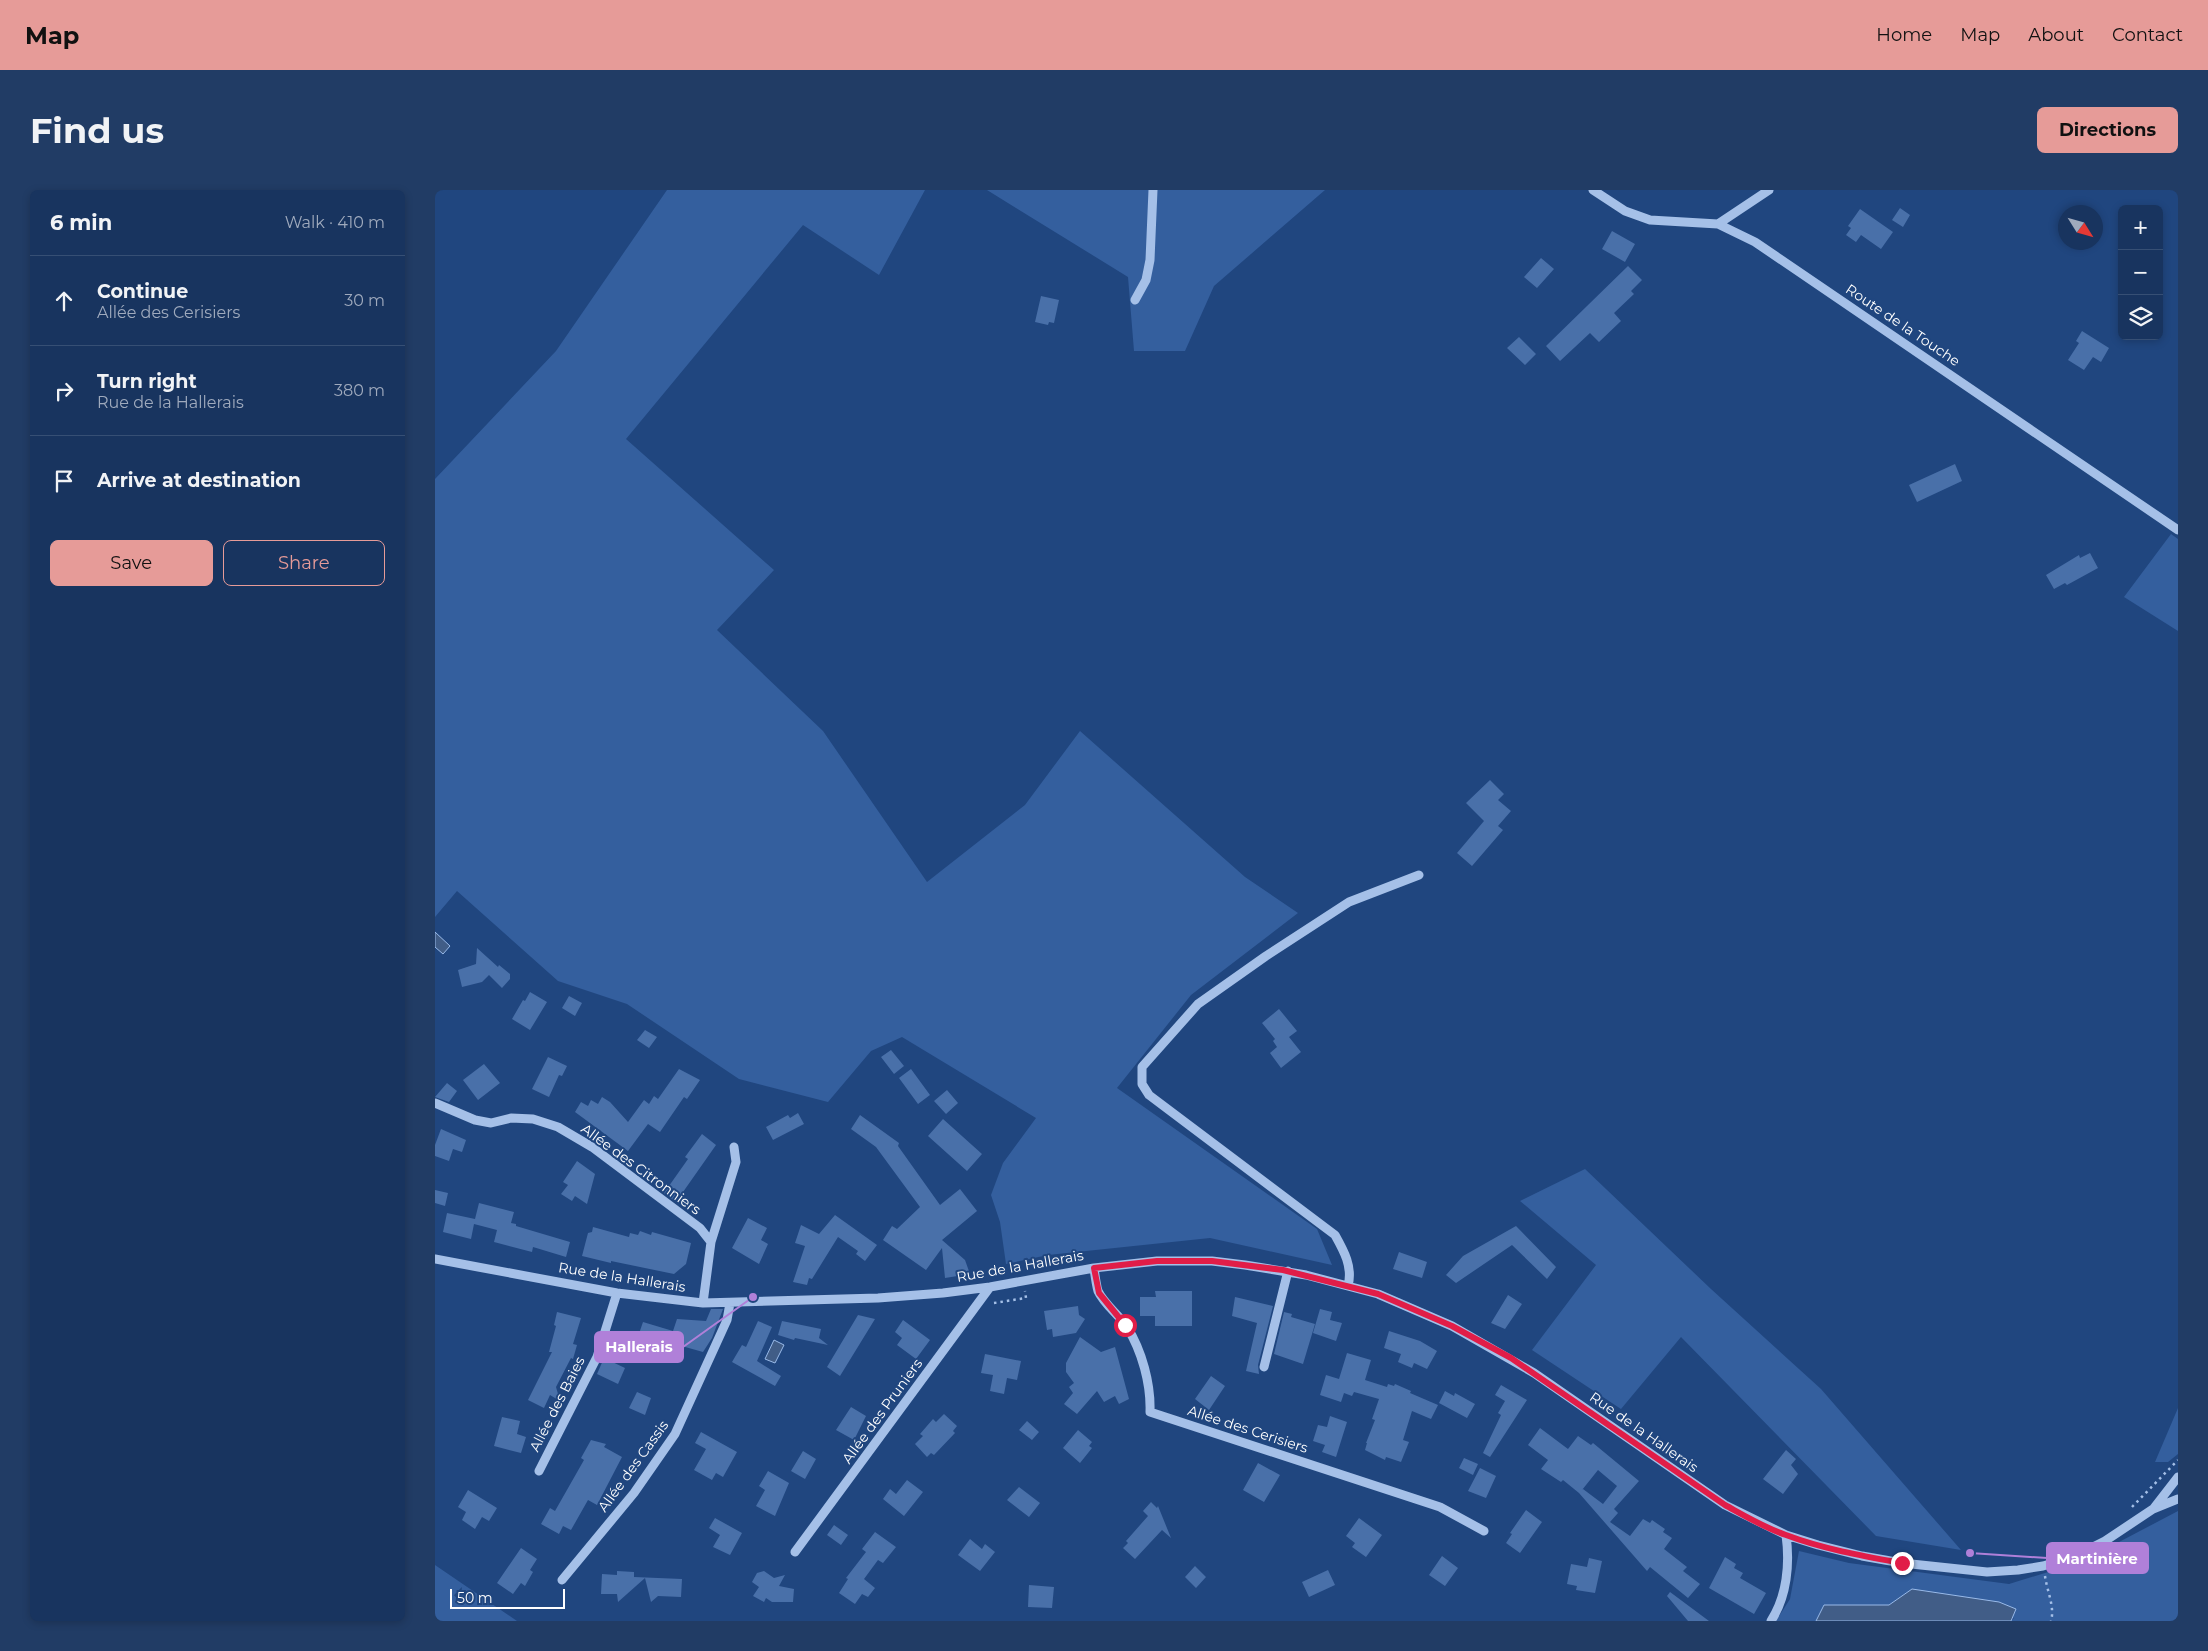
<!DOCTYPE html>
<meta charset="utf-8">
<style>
:root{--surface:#18345f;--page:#213c65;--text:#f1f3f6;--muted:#9faabd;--line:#364f74;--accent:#e69b98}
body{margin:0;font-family:Montserrat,sans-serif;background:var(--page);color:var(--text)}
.controls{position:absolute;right:15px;top:15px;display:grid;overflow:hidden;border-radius:8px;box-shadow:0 2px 8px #0003}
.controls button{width:45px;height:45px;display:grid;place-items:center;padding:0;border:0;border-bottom:1px solid var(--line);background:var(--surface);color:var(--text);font:25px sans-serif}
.compass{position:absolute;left:1623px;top:15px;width:45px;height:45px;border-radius:50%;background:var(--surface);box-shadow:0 2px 8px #0003;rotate:127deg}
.scale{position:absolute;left:15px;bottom:12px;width:115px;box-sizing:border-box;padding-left:5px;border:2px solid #fff;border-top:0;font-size:14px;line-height:18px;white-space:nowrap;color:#fff;-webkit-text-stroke:4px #20467f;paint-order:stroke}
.stop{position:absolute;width:15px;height:15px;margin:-11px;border:4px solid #e11d48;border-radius:50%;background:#fff}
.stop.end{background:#e11d48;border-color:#fff;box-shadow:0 1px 5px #0008}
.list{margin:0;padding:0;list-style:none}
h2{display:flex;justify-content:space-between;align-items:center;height:65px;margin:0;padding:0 20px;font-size:21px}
h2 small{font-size:16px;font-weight:400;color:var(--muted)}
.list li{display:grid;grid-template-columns:32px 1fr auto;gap:15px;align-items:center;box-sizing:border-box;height:90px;padding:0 20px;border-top:1px solid var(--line)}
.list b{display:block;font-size:19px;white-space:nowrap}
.list p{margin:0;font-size:16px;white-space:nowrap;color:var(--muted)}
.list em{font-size:16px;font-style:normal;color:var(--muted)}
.actions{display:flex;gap:10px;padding:15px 20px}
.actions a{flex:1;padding:11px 0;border:1px solid var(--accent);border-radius:8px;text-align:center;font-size:18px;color:var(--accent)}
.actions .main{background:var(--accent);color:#111}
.icon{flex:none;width:28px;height:28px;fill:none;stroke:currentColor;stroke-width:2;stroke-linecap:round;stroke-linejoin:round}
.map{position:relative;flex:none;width:1743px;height:1431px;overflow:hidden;border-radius:8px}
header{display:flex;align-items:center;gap:30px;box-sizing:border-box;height:70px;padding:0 25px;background:var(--accent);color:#111}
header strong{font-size:24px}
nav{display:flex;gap:28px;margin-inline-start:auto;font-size:18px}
.intro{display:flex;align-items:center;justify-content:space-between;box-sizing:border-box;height:120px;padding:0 30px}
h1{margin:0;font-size:35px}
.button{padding:12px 22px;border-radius:8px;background:var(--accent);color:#111;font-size:18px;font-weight:700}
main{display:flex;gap:30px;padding:0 30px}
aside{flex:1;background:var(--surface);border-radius:8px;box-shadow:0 2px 8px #0003}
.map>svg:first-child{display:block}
.green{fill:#345f9e}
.water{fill:#415d87;stroke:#99bae9}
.building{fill:#4970a9;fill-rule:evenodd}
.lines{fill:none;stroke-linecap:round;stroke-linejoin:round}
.path{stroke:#a5c0e8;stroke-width:2.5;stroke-dasharray:2.5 4;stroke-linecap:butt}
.minor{stroke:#a5c0e8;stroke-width:9}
.route{stroke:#e11d48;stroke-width:6}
.labels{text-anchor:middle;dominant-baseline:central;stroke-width:4;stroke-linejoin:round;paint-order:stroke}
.street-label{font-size:14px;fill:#fff;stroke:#20467f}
.leader{fill:none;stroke:#b080d9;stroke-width:2}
.callout-dot{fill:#b080d9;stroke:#20467f;stroke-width:2}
.callout{fill:#b080d9;stroke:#b080d9;stroke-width:2}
.callout-label{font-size:15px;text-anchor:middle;font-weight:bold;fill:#fff}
</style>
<header>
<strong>Map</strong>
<nav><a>Home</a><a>Map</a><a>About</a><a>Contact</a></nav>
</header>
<div class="intro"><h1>Find us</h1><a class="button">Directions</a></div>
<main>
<aside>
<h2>6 min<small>Walk · 410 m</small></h2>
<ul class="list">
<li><svg class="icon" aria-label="ahead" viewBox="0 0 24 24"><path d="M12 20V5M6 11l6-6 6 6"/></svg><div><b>Continue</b><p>Allée des Cerisiers</p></div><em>30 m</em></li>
<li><svg class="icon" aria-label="right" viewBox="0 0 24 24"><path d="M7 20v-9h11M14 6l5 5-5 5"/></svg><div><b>Turn right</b><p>Rue de la Hallerais</p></div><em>380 m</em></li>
<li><svg class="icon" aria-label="arrive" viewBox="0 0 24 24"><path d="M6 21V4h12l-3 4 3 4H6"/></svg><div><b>Arrive at destination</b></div></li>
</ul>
<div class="actions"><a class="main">Save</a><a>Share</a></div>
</aside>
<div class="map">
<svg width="1743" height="1431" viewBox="0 0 1743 1431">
<rect width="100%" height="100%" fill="#20467f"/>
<path class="green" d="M232,0H490L444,85L368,35L191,249L339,380L282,440L388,541L492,692L590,615L645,541L810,687L863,723L756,805L682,898L882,1039L897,1075L775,1048L613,1065L571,1074L565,1032L556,1005L568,973L601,928L467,847L436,861L393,912L304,889L192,814L123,791L22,701L0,727V289L121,161Z
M552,0H890L779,96L750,161H699L693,87Z
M1736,344L1743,349V441L1689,407Z
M1150,979L1276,1099L1386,1199L1526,1360L1441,1346L1246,1147L1186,1219L1097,1160L1161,1075L1085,1011Z
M1743,1218V1264L1733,1272H1720Z
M1743,1321V1431H1576L1579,1428L1477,1399L1454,1415H1389L1381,1431H1341L1355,1409L1364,1361L1414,1373L1574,1394L1646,1372Z
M0,1375L82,1431H0Z"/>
<path class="water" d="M0,742L15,756L8,764L0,757Z
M339,1150L349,1155L340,1173L330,1169Z
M1477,1399L1564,1412L1581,1419L1576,1431H1381L1389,1415H1454Z"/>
<path class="building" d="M1465,18L1475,25L1468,37L1457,30Z
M1425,19L1458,42L1446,59L1426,45L1421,52L1411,45L1416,38L1413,36Z
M1177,41L1200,54L1190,72L1167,59Z
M1106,68L1119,79L1102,98L1089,87Z
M1193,76L1207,90L1196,101L1199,104L1179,123L1186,131L1164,152L1155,143L1125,171L1111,156Z
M606,106L624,110L619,133L614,132L613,135L600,132Z
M1647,141L1674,158L1666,172L1658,167L1649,180L1633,170L1644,153L1641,151Z
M1084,147L1101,164L1090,175L1072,158Z
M1520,274L1527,291L1482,312L1474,295Z
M1655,363L1663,378L1632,395L1630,393L1619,399L1611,385L1644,365L1645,368Z
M1055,590L1069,604L1063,610L1076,621L1063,636L1068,640L1037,676L1022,663L1049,631L1031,613Z
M42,758L63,777L64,775L75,784V789L67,798L54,785L47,792L27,797L23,780L41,774Z
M95,802L112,812L95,840L77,829L88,810L90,811Z
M134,806L147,813L140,826L127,818Z
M844,819L862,841L854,847L866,862L846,878L835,863L842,857L838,851L840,849L827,833Z
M210,840L222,847L214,858L202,850Z
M456,860L469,876L459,884L446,867Z
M113,867L132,876L127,886L124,885L114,907L97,899Z
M49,874L65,893L43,910L28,890Z
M244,879L265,890L252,909L249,907L225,942L213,934L193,961L140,922L146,912L153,916L156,910L163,914L167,907L175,912L193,932L209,910L214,914L219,906L223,909Z
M476,879L495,905L483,914L464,888Z
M12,893L22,901L14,912L0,907Z
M512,900L523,913L511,924L499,911Z
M363,923L369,934L338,950L331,937L353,925L355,928Z
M425,925L464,953L463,956L505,1015L525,999L542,1021L507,1050L530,1070L535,1084L510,1088L507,1058L491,1080L448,1050L457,1036L462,1039L485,1017L441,957L416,939Z
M508,929L547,964L532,981L493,946Z
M6,939L31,950L27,962L18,959L14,971L0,966V955Z
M267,944L281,955L241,1012L229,1003L253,969L250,967Z
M142,971L160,984L152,1014L140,1006L137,1011L126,1004L133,995L128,992Z
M0,1000L13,1003L10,1016L0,1013Z
M44,1013L79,1022L76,1033L81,1034V1036L135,1052L131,1067L98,1057L97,1062L59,1052L62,1040L39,1034L36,1049L8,1042L12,1023L40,1029Z
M400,1025L442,1055L430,1071L421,1064L423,1061L403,1047L377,1089L374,1088L372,1095L358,1092L370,1056L360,1053L366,1035L384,1044Z
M313,1028L332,1038L326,1050L333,1054L324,1074L297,1058Z
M1081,1036L1121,1077L1112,1089L1077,1055L1021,1093L1011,1085L1028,1066Z
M158,1037L194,1047L195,1043L203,1045L205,1041L216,1045L217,1042L256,1053L251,1074L239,1084L176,1071V1073L147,1066L153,1043L157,1042Z
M964,1062L992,1072L987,1088L958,1079Z
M720,1101H757V1136H720V1126H705V1107H721Z
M1073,1105L1087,1114L1070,1139L1056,1133Z
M800,1107L838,1116L823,1175L824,1184L811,1181L822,1133L797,1126Z
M643,1116L644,1125L650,1129L641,1143L618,1147L617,1139L612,1140L609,1121Z
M276,1119H288L277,1148L268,1162L236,1153L230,1170L223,1168L221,1172L197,1164L208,1132L238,1141L242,1129L271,1131Z
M885,1119L897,1122L895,1130L907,1133L901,1151L878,1143Z
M122,1122L146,1128L138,1154L142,1155L138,1169L136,1168L121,1197L125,1211L115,1205L109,1218L93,1210L117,1162H114L121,1136L119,1135Z
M849,1122L857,1124L856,1127L880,1134L868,1174L839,1164Z
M423,1125L440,1129L405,1186L392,1177Z
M468,1130L495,1150L481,1169L462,1155L467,1148L460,1142Z
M323,1131L337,1137L322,1171L346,1186L340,1196L297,1172L307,1155L311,1157Z
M347,1131L386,1139L384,1148L393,1155L360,1148L359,1150L343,1145Z
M954,1141L985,1151L1002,1161L992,1179L979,1173L977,1178L963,1172L966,1164L949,1158Z
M645,1147L666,1162L680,1157L694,1209L684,1214L680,1206L669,1212L662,1201L642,1224L629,1214L638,1203L634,1197L639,1193L631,1182V1173Z
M912,1163L936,1170L930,1190L952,1197L953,1194L959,1196L960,1194L976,1201L975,1203L1003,1215L996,1229L977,1221L968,1250L974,1252L966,1272L951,1267L950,1270L930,1260L932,1253H931L940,1230L937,1229L944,1209L919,1202L917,1206L909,1203L906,1212L885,1205L891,1185L904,1189Z
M550,1164L586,1171L582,1190L572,1188L569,1204L555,1201L558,1185L546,1183Z
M169,1168L190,1178L183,1194L162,1184Z
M776,1186L790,1196L774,1220L760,1209Z
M1066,1195L1092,1210L1055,1267L1048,1263L1066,1225L1063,1223L1070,1211L1060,1205Z
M1010,1201L1019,1206L1020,1203L1040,1214L1032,1228L1004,1213Z
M202,1202L216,1208L210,1225L194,1218Z
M416,1217L431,1226L419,1250L401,1240Z
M509,1224L522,1236L518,1241L520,1243L499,1265L496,1263L492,1267L480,1254L488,1246L485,1244L498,1229L501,1232Z
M895,1226L912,1232L901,1267L887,1262L890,1255L878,1251L883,1235L892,1237Z
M67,1227L85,1231L82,1244L91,1247L86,1263L59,1256Z
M592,1231L604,1242L597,1250L584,1240Z
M1105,1238L1133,1259L1143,1246L1156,1255L1158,1253L1204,1291L1179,1319L1183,1323L1175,1332L1195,1346L1208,1329L1215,1333L1217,1330L1230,1339L1228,1342L1237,1348L1229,1359L1252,1377L1248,1381L1265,1394L1253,1408L1215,1377L1212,1381L1144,1303L1128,1290L1126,1292L1106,1279L1113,1270L1093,1255ZM1163,1280L1182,1296L1168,1314L1148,1299L1147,1300Z
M643,1240L657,1252L654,1256L657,1258L645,1273L628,1258Z
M266,1242L302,1262L288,1287L281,1283L277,1290L259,1280L271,1259L260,1253Z
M156,1250L171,1254L169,1257L187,1267L162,1315L153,1310L136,1340L128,1336L124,1344L106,1334L115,1318L120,1321L149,1270L146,1268Z
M1351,1260L1361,1269L1356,1275L1363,1284L1348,1304L1328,1289Z
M368,1261L381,1269L370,1289L356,1281Z
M1029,1268L1043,1274L1038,1285L1024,1278Z
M823,1273L845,1285L829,1312L808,1300Z
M1045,1278L1061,1286L1051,1308L1033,1301Z
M333,1281L354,1293L340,1326L321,1316L330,1300L324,1296Z
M472,1290L488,1302L469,1326L448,1309L455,1299L461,1304Z
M584,1297L605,1313L594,1327L572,1310Z
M33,1300L62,1318L54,1331L47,1327L40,1339L27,1330L31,1322L23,1317Z
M716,1312L722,1318L723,1316L736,1348L727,1340L700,1369L688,1358L693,1353L691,1351L713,1326L708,1321Z
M1091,1320L1107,1332L1085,1363L1071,1353L1077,1344L1075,1343Z
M280,1328L307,1343L295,1365L278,1357L285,1345L274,1338Z
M924,1328L947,1345L931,1367L917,1357L920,1353L911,1346Z
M399,1335L413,1345L406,1355L392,1345Z
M440,1342L461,1357L448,1373L443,1370L429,1389L440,1398L433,1407L427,1404L420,1414L404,1403L413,1389L411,1388L431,1362L427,1359Z
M535,1349L547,1359L550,1354L560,1362L545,1381L523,1365Z
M86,1358L102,1369L95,1380L98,1382L90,1396L86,1393L78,1404L62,1393Z
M1007,1366L1023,1378L1010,1396L994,1385Z
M1290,1367L1301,1374L1299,1378L1308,1383L1305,1388L1331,1403L1319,1424L1274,1398Z
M1154,1368L1167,1371L1160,1403L1141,1400L1142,1396L1132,1394L1136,1374L1152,1377Z
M760,1376L771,1387L761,1398L750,1387Z
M893,1380L900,1395L874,1407L867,1392Z
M182,1381L199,1382V1387L247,1389L246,1407L223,1406L216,1412L210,1388L183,1412L182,1404H166L167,1384L182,1385Z
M329,1381L339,1388L350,1385L344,1396L359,1399L358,1412H337L331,1408L329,1412L318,1406L324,1397L317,1392L322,1383Z
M594,1395L619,1397L617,1418L593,1417Z
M1235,1402L1274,1431H1253L1232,1406Z"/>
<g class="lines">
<path class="path" d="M559,1113L591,1108L590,1101
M1697,1317L1743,1270
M1610,1386C1612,1401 1620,1417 1616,1431"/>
<path class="minor" d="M1158,0L1190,21L1215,30L1283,34L1320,52L1743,340
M1283,34L1334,0
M700,110L711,90L715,70L718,0
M0,913L40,930L56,933L76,928L98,929L123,937L157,957L265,1038L276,1052L268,1113
M276,1052L301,972L299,957
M0,1069L182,1103L268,1113L443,1108L508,1103L555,1097L659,1078L722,1071H777L810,1075L871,1085L943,1104L1017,1136L1099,1183L1290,1315L1351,1345L1383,1355L1427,1366L1467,1373L1552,1382L1583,1380L1608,1376L1638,1367L1670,1351L1718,1319L1743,1309
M659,1078C660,1085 661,1094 663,1101C669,1114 684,1125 692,1137C707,1161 716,1194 715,1222L1005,1317L1049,1341
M913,1096C918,1077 909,1061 900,1045L714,905L707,894V877L763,814L831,766L914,712L984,685
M829,1177L853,1081
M104,1281L162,1167L182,1103
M1719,1318L1743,1287
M360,1362L555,1097
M127,1390L199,1303L240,1244L292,1130L295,1113
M1336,1431C1352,1406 1355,1374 1351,1345"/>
</g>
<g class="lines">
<path class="route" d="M690,1135L664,1103L659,1078L722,1071H777L848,1080L943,1104L1017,1136L1076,1168L1290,1315C1310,1326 1330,1338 1351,1345C1388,1359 1428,1366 1467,1373"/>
</g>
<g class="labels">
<g class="street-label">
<text transform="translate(1468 135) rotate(34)">Route de la Touche</text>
<text transform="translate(206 979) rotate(36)">Allée des Citronniers</text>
<text transform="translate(585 1076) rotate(-10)">Rue de la Hallerais</text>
<text transform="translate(187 1087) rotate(9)">Rue de la Hallerais</text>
<text transform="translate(122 1214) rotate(-63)">Allée des Baies</text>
<text transform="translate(447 1221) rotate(-54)">Allée des Pruniers</text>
<text transform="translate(813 1239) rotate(18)">Allée des Cerisiers</text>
<text transform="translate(1209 1242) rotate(35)">Rue de la Hallerais</text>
<text transform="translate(198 1276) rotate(-54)">Allée des Cassis</text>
</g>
</g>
<path class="leader" d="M318 1107L248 1157M1535 1363L1612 1368"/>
<g class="callout-dot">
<circle cx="318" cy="1107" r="5"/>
<circle cx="1535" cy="1363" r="5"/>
</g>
<g class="callout">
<rect x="160" y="1142" width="88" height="30" rx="5"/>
<rect x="1612" y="1353" width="101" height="30" rx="5"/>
</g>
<g class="callout-label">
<text x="204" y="1162">Hallerais</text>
<text x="1662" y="1374">Martinière</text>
</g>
</svg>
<div class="controls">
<button>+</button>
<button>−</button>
<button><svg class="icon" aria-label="layers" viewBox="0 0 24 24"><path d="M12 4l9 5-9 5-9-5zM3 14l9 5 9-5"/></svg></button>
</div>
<svg class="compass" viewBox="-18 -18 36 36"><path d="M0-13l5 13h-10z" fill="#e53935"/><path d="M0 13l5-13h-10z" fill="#9faabd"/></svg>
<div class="scale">50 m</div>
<div class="stop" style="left:690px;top:1135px"></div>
<div class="stop end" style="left:1467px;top:1373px"></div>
</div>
</main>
